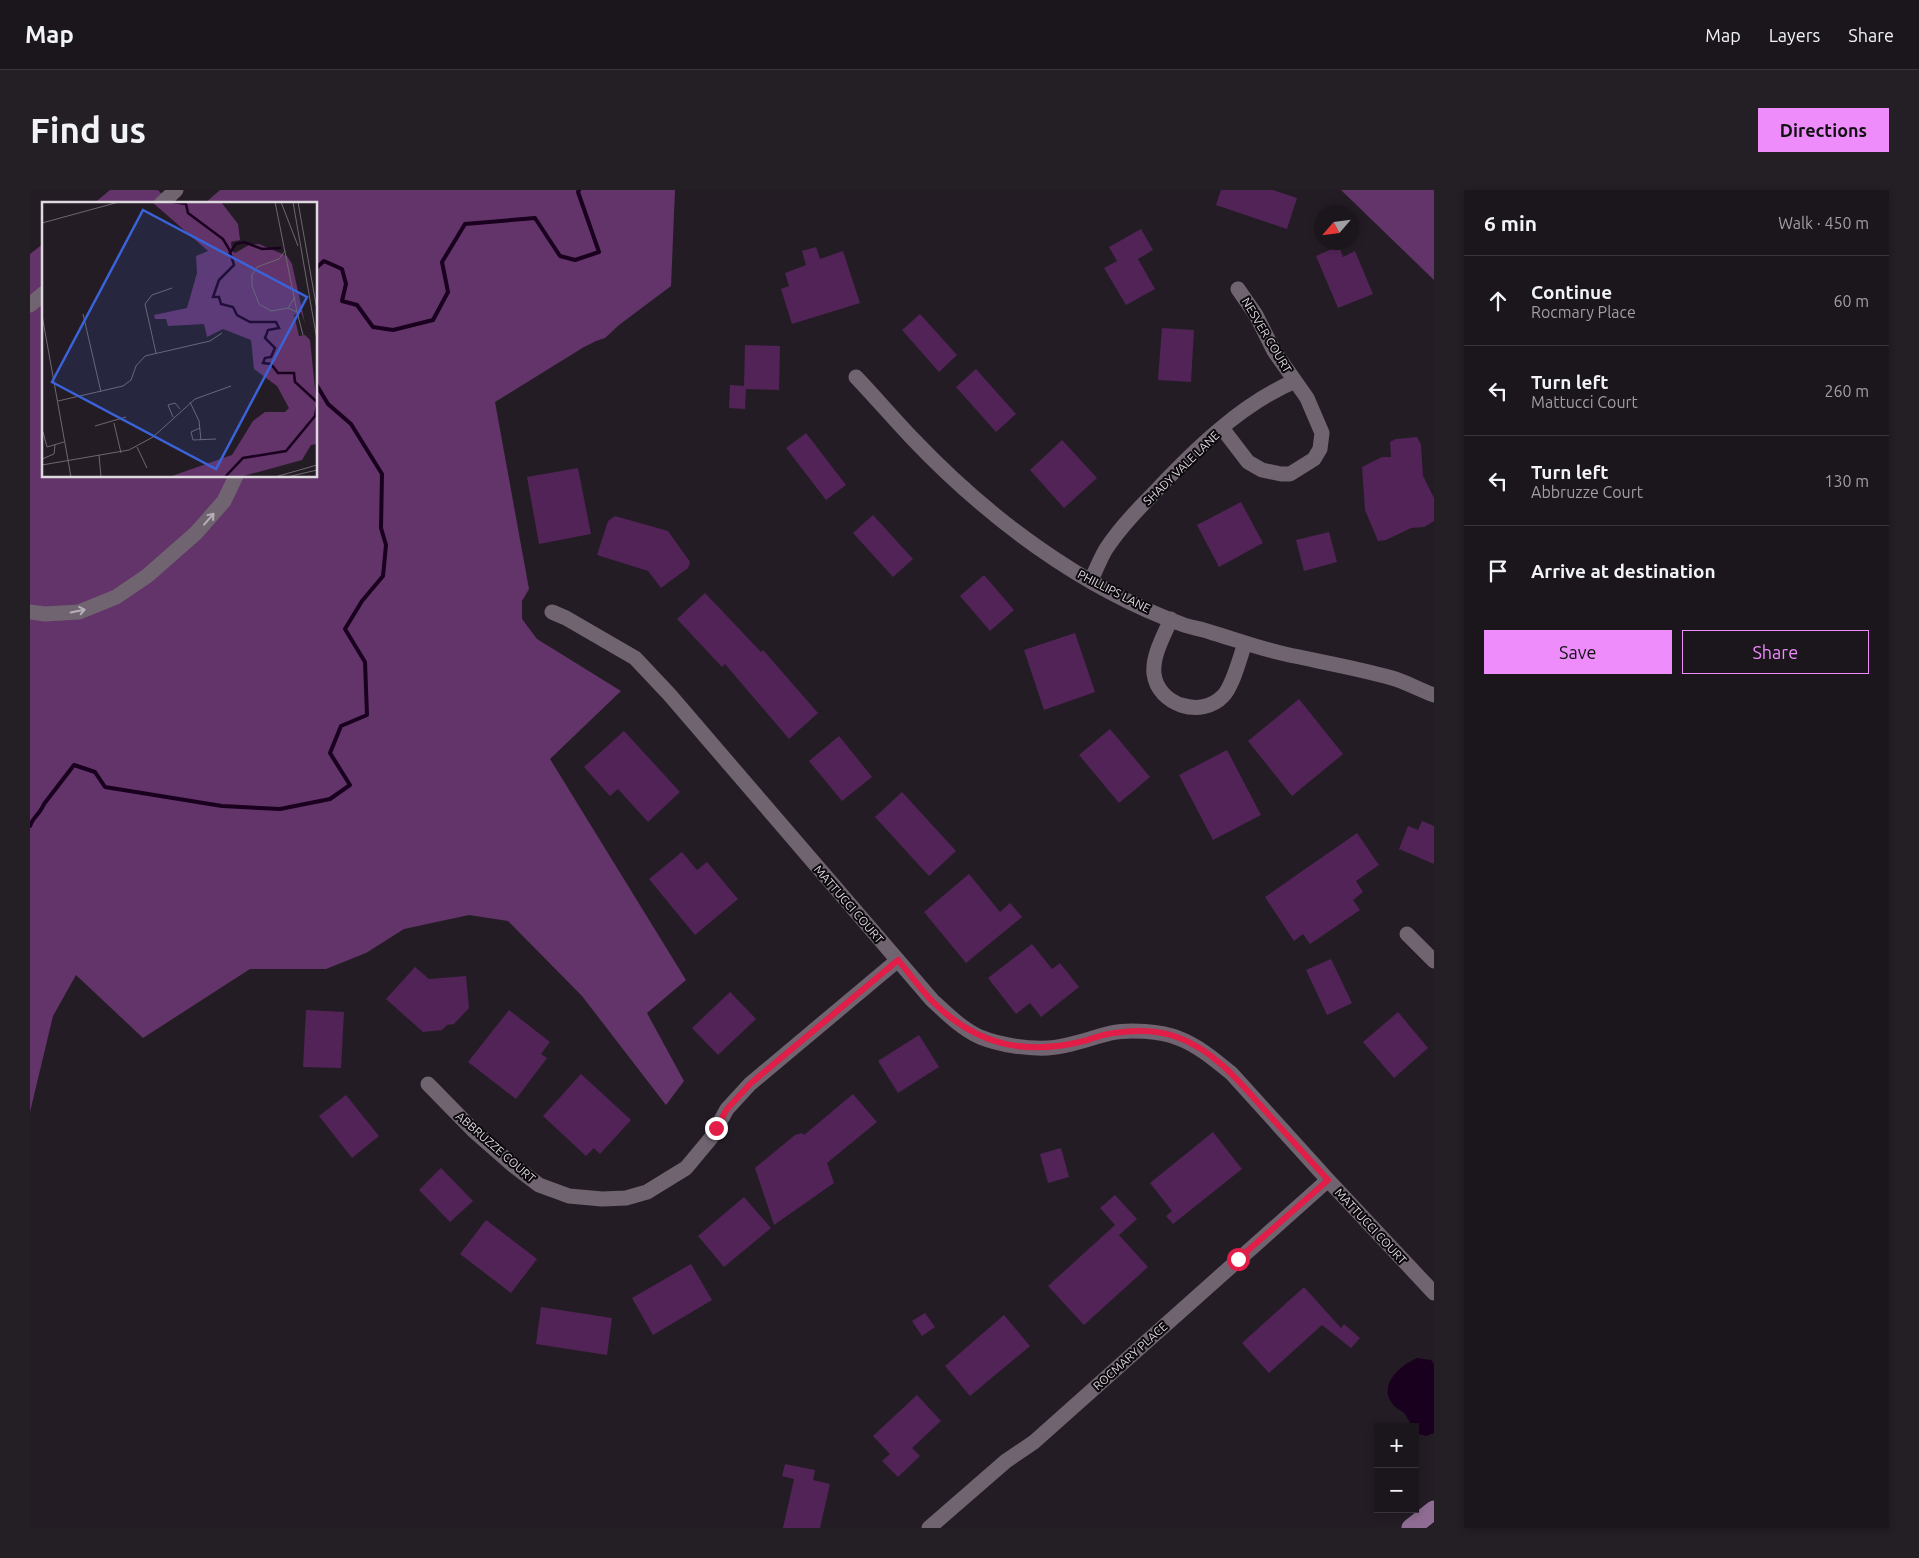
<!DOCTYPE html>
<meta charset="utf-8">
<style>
:root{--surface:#1b151c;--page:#241e25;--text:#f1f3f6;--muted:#a09fa3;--line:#39343b;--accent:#ed8cfa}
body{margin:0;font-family:Ubuntu,sans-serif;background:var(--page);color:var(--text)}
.controls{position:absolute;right:15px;bottom:15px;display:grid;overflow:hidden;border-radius:0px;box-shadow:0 2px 8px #0003}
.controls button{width:45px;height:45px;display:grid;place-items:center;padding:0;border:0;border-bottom:1px solid var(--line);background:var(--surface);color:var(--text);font:25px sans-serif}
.compass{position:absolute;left:1284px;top:15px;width:45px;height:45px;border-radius:50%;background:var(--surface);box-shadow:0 2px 8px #0003;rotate:242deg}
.stop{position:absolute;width:15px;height:15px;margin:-11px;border:4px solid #e11d48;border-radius:50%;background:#fff}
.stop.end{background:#e11d48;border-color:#fff;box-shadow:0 1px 5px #0008}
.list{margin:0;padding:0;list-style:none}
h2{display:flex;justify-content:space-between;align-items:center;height:65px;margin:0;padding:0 20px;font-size:21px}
h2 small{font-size:16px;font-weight:400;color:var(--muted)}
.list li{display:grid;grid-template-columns:32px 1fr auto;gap:15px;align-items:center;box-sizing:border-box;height:90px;padding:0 20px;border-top:1px solid var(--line)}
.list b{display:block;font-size:19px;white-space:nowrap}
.list p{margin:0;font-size:16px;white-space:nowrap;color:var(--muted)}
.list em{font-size:16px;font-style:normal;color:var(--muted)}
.actions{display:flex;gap:10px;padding:15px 20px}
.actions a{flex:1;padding:11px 0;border:1px solid var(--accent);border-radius:0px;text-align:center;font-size:18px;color:var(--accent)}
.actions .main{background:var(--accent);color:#111}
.icon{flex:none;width:28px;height:28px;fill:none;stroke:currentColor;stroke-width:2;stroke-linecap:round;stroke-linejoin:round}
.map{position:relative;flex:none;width:1404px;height:1338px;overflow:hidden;border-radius:0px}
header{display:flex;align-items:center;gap:30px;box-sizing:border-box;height:70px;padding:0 25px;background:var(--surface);border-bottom:1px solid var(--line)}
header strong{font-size:24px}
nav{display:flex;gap:28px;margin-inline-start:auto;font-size:18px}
.intro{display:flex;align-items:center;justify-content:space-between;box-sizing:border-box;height:120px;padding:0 30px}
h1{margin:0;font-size:35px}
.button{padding:12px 22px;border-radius:0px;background:var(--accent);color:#111;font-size:18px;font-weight:700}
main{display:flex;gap:30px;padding:0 30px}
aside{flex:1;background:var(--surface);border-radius:0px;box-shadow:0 2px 8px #0003}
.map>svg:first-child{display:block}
.forest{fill:#633469}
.water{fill:#1a001f}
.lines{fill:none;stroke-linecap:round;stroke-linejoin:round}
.stream{stroke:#1a001f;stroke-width:4}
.building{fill:#512357}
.minor{stroke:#6f6470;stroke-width:15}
.major{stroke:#8f6c93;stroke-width:19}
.oneway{stroke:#b7afb8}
.route{stroke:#e11d48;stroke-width:6}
.labels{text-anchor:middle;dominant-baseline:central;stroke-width:4;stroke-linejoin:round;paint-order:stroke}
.street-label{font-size:12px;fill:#ded8df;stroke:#0b080c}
.inset-river{fill:none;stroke:#1a001f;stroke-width:2.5}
.inset-road{fill:none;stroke:#6e676f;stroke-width:1}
.view{fill:#3a63d9;fill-opacity:0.15;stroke:#3a63d9;stroke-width:2.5}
.inset-edge{fill:none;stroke:#ded8df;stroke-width:2.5}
</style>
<header>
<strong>Map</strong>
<nav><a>Map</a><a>Layers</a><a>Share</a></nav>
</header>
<div class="intro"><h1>Find us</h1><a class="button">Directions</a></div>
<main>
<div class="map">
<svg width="1404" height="1338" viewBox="0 0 1404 1338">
<rect width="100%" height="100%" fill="#241c25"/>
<path class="forest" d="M80,0H128L142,14H63Z
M190,0H645L641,96L589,135L575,148L566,151L554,157L465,212L499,399L492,411V429L507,449L591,501L520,569L656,790L617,823L654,891L636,915L552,806L478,731L439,725L374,739L336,763L296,779H220L113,848L46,785L23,826L0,922V64L14,53V286H286V14H174Z
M1311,0H1404V90Z"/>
<path class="water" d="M1387,1168L1401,1170L1404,1174V1243L1396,1246L1385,1243V1237H1382C1380,1232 1377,1227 1374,1223C1370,1220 1364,1217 1362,1213C1348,1194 1371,1175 1387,1168Z"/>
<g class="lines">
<path class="stream" d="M286,78L294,71L312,79L316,94L312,111L327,115L343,137L363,140L403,130L418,102L412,72L435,34L505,28L530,66L545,70L569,62L548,2L549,0
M0,636C3,627 10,624 14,614L44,575L65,582L75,597L192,616L250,619L300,609L320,595L300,563L311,536L337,525L335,472L315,439L332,411L353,386L356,355L351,338L352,284L321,234L298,214L286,194"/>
</g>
<path class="building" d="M1191,0H1243L1267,8L1257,39L1186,15Z
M1111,39L1123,60L1108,69L1125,99L1096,115L1074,78L1087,71L1079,57Z
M1309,56L1313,67L1325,61L1343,104L1308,118L1286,66Z
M786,57L790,69L813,61L830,113L762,134L751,99L759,96L755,83L776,75L772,61Z
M890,124L927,165L909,182L872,140Z
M1132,138L1164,140L1161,192L1128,190Z
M715,155L750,156L749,200L716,199L715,219L699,218L700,195L714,196Z
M946,179L986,224L966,242L926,197Z
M776,243L816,295L796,310L756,258Z
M1387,247L1391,255L1393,286L1404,308V331L1394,337L1381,338L1356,350L1348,351L1335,320L1332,277L1352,267H1361L1360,252L1366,249Z
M1032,250L1067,288L1034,318L1000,280Z
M548,278L561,344L509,354L497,287Z
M1211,312L1233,353L1189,377L1167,335Z
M843,325L883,369L863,387L823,343Z
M585,326L638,341L660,372L658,378L631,398L618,381L567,365L578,331Z
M1299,342L1307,372L1274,381L1266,350Z
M954,385L984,420L960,441L930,406Z
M675,403L731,462L733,460L788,523L759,549L695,474L692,477L647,429Z
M1045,443L1065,502L1014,520L994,460Z
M1269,509L1313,564L1262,606L1218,551Z
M1080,539L1120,587L1089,613L1049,565Z
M594,541L650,602L618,632L588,599L580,606L554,577Z
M809,546L842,587L812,611L779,571Z
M1197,560L1231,625L1183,650L1149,585Z
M872,602L926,661L899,686L845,627Z
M1392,631L1404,636V674L1369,659L1378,636L1388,640Z
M1327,643L1349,675L1326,691L1333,702L1323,710L1330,720L1280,754L1273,744L1264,751L1235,707Z
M652,662L667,680L677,672L708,709L665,745L619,689Z
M939,684L970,722L980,713L992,727L936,773L894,722Z
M1002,754L1022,779L1030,773L1049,797L1011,827L1000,813L986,824L958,788Z
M1301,769L1322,813L1297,825L1276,780Z
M385,777L399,789L436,786L439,818L424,834L417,835L412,840L393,842L356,809Z
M700,802L726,829L688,865L662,838Z
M276,820L314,822L311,878L273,877Z
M479,820L520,852L511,864L517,868L486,909L438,872Z
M1368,822L1398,858L1364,888L1333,852Z
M889,845L909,877L868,903L848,871Z
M551,884L601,930L570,964L564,958L556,966L513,926Z
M823,904L847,932L797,973L804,993L744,1035L725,978L765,945L772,943L774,945Z
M316,905L349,946L322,968L289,926Z
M1183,942L1212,979L1143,1034L1136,1026L1142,1021L1120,993Z
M1031,958L1039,987L1018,993L1010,964Z
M411,978L443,1011L420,1032L389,1000Z
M1085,1005L1107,1029L1089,1045L1118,1077L1054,1135L1018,1096L1085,1035L1070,1018Z
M714,1007L741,1038L694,1077L668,1046Z
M456,1030L507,1069L481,1103L430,1064Z
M661,1074L682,1110L623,1145L602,1108Z
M1274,1097L1311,1138L1314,1134L1330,1148L1321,1158L1292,1135L1239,1183L1212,1153Z
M511,1117L582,1128L577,1165L506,1154Z
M895,1123L905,1137L892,1146L882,1131Z
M974,1125L1000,1156L940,1206L915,1176Z
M887,1205L911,1231L882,1258L890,1266L868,1287L852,1271L860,1264L843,1246Z
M755,1274L785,1280L783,1290L800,1294L790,1338H753L764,1289L752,1286Z"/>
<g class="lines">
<path class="minor" d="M131,14L146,0
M0,115L14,103
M826,187C845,207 863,228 882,248C957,327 1051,398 1154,435C1163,438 1173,439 1183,443C1207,450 1231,459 1255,464C1291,472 1327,478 1362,488C1376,492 1390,500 1404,505
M1192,238L1218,272L1232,280L1251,284H1260L1284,269L1290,259L1292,243L1277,208L1244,161L1226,125L1208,99
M1061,390C1066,380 1070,369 1076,359C1089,339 1106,321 1123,304C1162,262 1211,214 1265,191
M0,422L15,424L49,422L86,407L117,386L166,343L194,311L206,286
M522,422L536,428L605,468L639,504L902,810C916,823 932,839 950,847C970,855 996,859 1018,858C1039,857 1060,848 1081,843C1099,839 1131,841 1148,848C1169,856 1185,870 1202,884L1298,990L1404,1103
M1141,429C1134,445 1122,466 1124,484C1128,515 1171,529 1193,506C1203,496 1210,467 1215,453
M1377,744L1404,771
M398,894L443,940L484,976L509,995L539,1006L572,1009L596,1008L617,1002L656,978L681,948L697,919L720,894L868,770
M899,1338L976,1271L1004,1252L1298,990"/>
<path class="major" d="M1381,1338L1404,1320"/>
</g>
<defs><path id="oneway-shaft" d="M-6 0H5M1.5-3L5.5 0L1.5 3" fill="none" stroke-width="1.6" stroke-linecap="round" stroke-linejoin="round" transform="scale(1.25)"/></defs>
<g class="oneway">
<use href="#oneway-shaft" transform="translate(179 329) rotate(-49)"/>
<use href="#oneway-shaft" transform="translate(48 421) rotate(-12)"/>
</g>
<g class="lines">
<path class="route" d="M686,938L697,919L720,894L868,770C879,783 890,798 902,811C946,855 994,866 1054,851C1064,848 1074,844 1084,843C1104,840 1128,840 1147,847C1186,861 1213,896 1239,925C1259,947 1278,968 1298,990L1208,1069"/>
</g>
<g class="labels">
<g class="street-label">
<text transform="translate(1237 145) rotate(59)">NESVER COURT</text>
<text transform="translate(1151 278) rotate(-44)">SHADY VALE LANE</text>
<text transform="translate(1084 401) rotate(27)">PHILLIPS LANE</text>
<text transform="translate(819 714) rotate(49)">MATTUCCI COURT</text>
<text transform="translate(466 957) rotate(41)">ABBRUZZE COURT</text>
<text transform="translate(1341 1036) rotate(47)">MATTUCCI COURT</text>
<text transform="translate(1100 1166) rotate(-42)">ROCMARY PLACE</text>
</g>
</g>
<g transform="translate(12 12)">
<rect width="275" height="275" fill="#241c25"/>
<path d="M110,0H179L196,22L198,38L189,40L190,49L193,51L207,43L217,42L245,54L250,62L263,121L259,110L252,113L257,134L263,133L268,138L275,206V242L269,243L260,258L198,275H127L190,253L211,219L223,210H243L247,206L235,184L212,167L209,138L181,127L165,135L162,122L126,124L124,117H113L112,113L145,106L155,71L154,54L166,49Z" fill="#633469"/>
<path class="inset-river" d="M131,0L144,2L146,11L181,37L187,47L192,63L177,78L171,95H177L179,102L191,105L195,113L208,120H234L237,126L226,128L223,136L233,146L229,155L223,156L221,161L229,162L236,171H252L253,180L275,200M187,52L194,42L202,40L220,47L239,46M183,275L201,256L244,249L273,214L275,204"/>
<path class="inset-road" d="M233,0L255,110L246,106M239,0L256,44M251,0L275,138M256,0L275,108M0,21L77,0M243,49L237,57L215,65L210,73V84L217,102L229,109L246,106L253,95M255,110L261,133M41,112L59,190M0,113L29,275M114,151L103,102L110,93L130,86M16,199L81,184L89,178L94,164L103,154L168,139L180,131M148,200L157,219L159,238M131,215L126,203L133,201L138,207M72,221L79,251M53,224L84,215M158,226L149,230L151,238L174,237M1,230L5,245L22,240M95,245L105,266M57,253L59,275M0,257L12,252L13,243M0,263L87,248L111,235L153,197L189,184M233,275L275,263M245,275L275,268"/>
<path class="view" d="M101,8L265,95L174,267L10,180Z"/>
<rect width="275" height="275" class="inset-edge"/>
</g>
</svg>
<div class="controls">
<button>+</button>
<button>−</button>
</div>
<svg class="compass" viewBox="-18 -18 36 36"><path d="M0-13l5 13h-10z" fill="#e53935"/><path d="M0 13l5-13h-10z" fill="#a09fa3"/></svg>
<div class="stop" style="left:1208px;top:1069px"></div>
<div class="stop end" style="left:686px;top:938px"></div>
</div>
<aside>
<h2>6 min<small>Walk · 450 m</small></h2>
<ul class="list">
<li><svg class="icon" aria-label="ahead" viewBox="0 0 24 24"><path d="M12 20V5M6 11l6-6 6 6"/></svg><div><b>Continue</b><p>Rocmary Place</p></div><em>60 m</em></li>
<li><svg class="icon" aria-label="left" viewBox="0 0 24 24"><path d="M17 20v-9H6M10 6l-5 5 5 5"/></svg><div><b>Turn left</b><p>Mattucci Court</p></div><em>260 m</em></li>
<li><svg class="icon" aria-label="left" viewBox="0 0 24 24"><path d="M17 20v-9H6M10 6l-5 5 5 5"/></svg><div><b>Turn left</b><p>Abbruzze Court</p></div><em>130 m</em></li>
<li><svg class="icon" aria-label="arrive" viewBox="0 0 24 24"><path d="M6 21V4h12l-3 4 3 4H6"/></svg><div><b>Arrive at destination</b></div></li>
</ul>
<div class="actions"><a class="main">Save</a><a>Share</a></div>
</aside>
</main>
